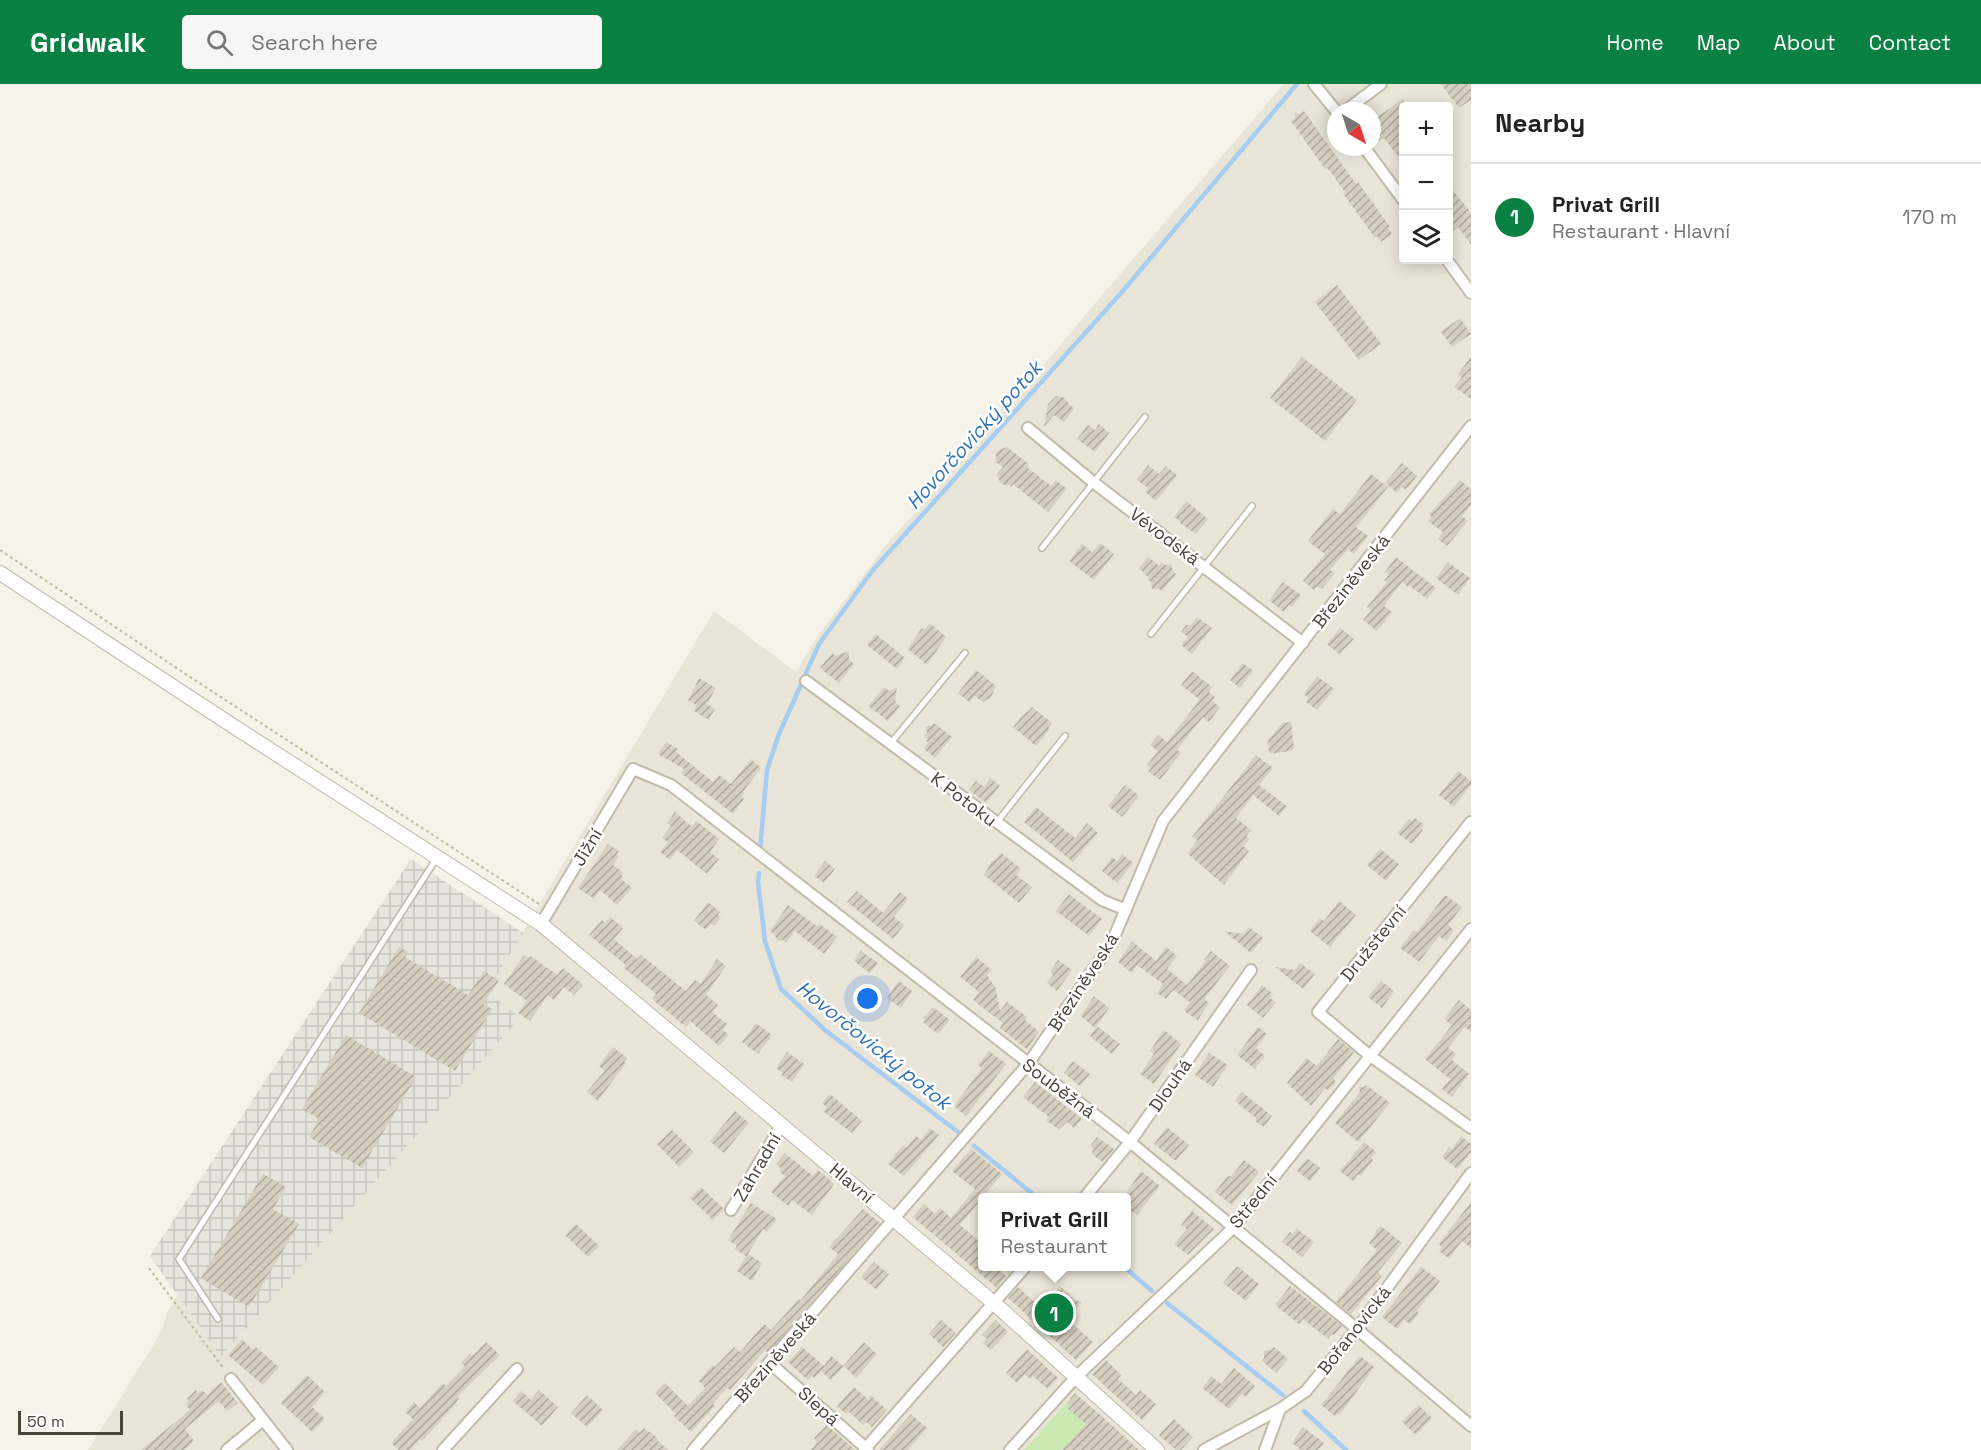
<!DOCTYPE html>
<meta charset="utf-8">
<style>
:root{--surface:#fff;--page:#f6f6f6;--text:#222;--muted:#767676;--line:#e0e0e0;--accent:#0b8043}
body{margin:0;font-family:"Space Grotesk",sans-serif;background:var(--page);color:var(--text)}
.controls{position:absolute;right:18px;top:18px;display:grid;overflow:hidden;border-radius:6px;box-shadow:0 3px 15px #0003}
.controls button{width:54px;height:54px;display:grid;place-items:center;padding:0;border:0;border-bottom:2px solid var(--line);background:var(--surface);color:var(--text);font:30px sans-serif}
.compass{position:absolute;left:1327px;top:18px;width:54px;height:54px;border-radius:50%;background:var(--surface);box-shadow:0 3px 15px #0003;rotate:141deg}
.scale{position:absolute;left:18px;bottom:15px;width:105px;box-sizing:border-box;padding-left:6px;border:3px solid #494438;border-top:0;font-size:16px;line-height:21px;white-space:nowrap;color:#494438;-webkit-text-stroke:4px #fff;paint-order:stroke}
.you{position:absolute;left:868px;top:915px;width:21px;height:21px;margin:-15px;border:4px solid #fff;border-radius:50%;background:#1a73e8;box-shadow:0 0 0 9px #1a73e833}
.badge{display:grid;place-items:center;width:39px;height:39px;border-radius:50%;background:var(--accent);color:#fff;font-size:20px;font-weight:700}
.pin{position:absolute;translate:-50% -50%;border:3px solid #fff;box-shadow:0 2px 6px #0006}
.popup{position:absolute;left:978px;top:1109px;width:153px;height:78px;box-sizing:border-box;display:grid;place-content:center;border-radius:6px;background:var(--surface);filter:drop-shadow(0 2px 4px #0005);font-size:20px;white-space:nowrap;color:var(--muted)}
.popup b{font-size:22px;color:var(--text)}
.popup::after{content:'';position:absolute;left:50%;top:100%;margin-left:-12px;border:12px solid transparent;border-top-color:var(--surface)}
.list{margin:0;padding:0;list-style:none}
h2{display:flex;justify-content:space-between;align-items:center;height:78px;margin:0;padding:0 24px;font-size:26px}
h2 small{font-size:20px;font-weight:400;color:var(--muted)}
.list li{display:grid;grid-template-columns:39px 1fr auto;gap:18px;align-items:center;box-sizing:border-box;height:108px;padding:0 24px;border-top:2px solid var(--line)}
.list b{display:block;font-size:22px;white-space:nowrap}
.list p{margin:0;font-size:20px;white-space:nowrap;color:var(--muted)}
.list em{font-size:20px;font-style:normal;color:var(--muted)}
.icon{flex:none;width:33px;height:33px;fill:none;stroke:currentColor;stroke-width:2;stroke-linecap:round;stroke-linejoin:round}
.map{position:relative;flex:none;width:1471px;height:1366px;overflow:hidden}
header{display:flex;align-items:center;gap:36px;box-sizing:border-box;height:84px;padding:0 30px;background:var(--accent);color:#fff}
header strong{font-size:28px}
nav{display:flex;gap:33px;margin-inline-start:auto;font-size:21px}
.search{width:420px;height:54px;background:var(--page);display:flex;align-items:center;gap:15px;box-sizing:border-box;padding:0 21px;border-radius:6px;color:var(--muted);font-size:22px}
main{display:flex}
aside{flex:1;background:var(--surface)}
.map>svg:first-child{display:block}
.residential{fill:#e9e5d8;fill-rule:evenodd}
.industrial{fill:url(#industrial-grid)}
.garden{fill:#cce9b3}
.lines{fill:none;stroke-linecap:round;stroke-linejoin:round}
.stream{stroke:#a7cdf1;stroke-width:4.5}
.building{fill:url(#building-hatch)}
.service-casing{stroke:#c1bbac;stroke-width:8}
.minor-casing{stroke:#c1bbac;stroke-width:14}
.tertiary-casing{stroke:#c1bbac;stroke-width:16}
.path{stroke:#c3b99d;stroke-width:2;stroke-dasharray:3 3;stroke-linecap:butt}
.service{stroke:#fff;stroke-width:5}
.minor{stroke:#fff;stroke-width:10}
.tertiary{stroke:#fff;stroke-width:14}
.labels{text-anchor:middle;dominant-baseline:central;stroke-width:5;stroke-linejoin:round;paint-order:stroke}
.street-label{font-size:18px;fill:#494438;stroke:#fff}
.water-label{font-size:20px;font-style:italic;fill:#3072b6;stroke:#fff}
</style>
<header>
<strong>Gridwalk</strong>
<div class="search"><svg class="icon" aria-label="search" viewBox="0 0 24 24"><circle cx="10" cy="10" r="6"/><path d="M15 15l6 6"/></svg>Search here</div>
<nav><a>Home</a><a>Map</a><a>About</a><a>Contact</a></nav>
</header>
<main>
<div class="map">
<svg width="1471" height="1366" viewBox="0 0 1471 1366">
<defs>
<pattern id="industrial-grid" width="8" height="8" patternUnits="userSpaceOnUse" patternTransform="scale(1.5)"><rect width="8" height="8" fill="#e8e4de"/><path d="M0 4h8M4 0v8" fill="none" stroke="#c8c5bf"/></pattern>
<pattern id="building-hatch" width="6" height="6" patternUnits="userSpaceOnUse" patternTransform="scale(1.5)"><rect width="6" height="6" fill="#d7cfbf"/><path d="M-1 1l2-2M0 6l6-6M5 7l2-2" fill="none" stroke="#b0aa9c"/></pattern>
</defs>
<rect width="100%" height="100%" fill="#f5f3ea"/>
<path class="residential" d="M1284,0H1471V1366H88L157,1255L165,1237L166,1230L177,1211L221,1273L519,934L487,908L714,527L796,588L819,550L887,460L980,354L982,348L1011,314L1022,307L1097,217ZM1404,22H1448V176H1404ZM1336,27H1372V63H1336ZM982,1114H1126V1182H982Z"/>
<path class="industrial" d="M411,775L523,849L487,908L520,934L221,1273L150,1172Z"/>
<path class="garden" d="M1067,1319L1071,1322L1068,1325L1089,1342L1062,1366H1024Z"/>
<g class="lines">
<path class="stream" d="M760,766L767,686L779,650L819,560L873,486L1122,208L1297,0
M759,789L758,798L765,857L781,905L825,946L958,1048
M974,1062L1038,1114
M1123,1182L1152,1207
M1167,1219L1283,1311
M1304,1327L1346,1366"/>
</g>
<path class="building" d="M1441,0H1471V16L1459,24Z
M1404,14V80L1384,54L1372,61V37Z
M1304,27L1356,100L1358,98L1390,143L1388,144L1392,150L1381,158L1377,152L1375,154L1343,109L1345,108L1332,90L1327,84L1325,85L1291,37L1295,34V29L1300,30Z
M1449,101L1471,129V161L1458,143L1449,151Z
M1337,201L1381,260L1359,276L1315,218Z
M1460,234L1471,250L1452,263L1441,248Z
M1302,273L1357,316L1325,357L1270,314Z
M1471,273V315L1454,303L1462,293L1458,290Z
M1056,312L1063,313L1074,325L1064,338L1054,331L1044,343L1048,320Z
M1099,340L1109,349L1095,368L1077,355L1088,341L1095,346Z
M1007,363L1029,380L1027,383L1051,402L1056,396L1067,405L1048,428L1013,400L1012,402L1004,401L1000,398L997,390L1003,383L996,378V370L999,366Z
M1402,379L1417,392L1406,406L1402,403L1397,409L1385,399Z
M1148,381L1159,390L1166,382L1177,391L1156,417L1145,408L1148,404L1137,396Z
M1371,390L1388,403L1356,443L1368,452L1354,470L1348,465L1330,486L1335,489L1322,505L1317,502L1314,506L1303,497L1325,470L1308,457L1333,425L1340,430Z
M1460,396L1471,405V421L1462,432L1468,437L1447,462L1438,455L1443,448L1428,437L1432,433L1429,430Z
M1186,417L1208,435L1196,450L1180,439L1181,438L1174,433Z
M1100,459L1114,470L1094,496L1069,477L1082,460L1092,468Z
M1148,473L1159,482L1161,478L1165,481H1171L1173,487L1176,490L1162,507L1159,505H1152L1151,498L1148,496L1149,494L1139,484Z
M1396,473L1436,504L1427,515L1409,501L1408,503L1402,498L1384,522L1392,528L1377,547L1363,536L1371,526L1367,523L1387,498L1384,496L1389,491L1385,488Z
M1448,478L1470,494L1458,511L1436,494Z
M1283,498L1301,511L1292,523L1289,521L1284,528L1269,516Z
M1197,533L1212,544L1192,570L1181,561L1188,553L1181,548L1186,541H1191Z
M930,539L946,553L927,581L908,565L921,545H925Z
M1340,544L1354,555L1339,570L1327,560Z
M876,550L905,574L897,585L867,561Z
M849,567V575L854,580L839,599L820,584L832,569L836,572Z
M1243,579L1253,587L1240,604L1230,596Z
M976,586L996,602L991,613L983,618L975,612L969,618L958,609Z
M1192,587L1212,603L1209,608L1215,613L1212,617L1220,623L1209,638L1203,633L1177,666L1181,669L1160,696L1148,687L1151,684L1147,681L1158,667L1150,661L1158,651L1167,658L1198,618L1199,615L1181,601Z
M1317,592L1334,605L1317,626L1306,618L1309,614L1304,610Z
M699,594L716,604L707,620L715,625L709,636L694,627L697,621L688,616Z
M884,603L889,607L897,603L895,618L900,622L888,637L868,622Z
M1032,623L1052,639L1048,644L1050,645L1036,662L1013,643L1027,627L1028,628Z
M1291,638L1294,664L1291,667L1269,670L1268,657L1282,639Z
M934,639L952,653L935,674L924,665L928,659L926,657L928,655L924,652L927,649L925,642H932Z
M666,658L678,665L676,668L713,698L719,691L731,700L751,675L761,684L743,708L744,709L741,713L744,715L733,730L681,689L684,685L658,670Z
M1256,671L1273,684L1259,701L1287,722L1279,732L1253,711L1236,734L1251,746L1246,752L1250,755L1243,762L1249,767L1224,801L1188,770L1197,756L1192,753Z
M1458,687L1471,697V701L1454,723L1439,711Z
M990,694L1000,702L986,719L969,706L976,697L984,703Z
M1125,701L1139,712L1122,733L1108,722Z
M1036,723L1075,754L1087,739L1098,749L1073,778L1024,738Z
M675,728L692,743L696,737L719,755L710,768L719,775L707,790L677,766L670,776L660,768L668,758L662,754L671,742L667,739Z
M1415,734L1424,741L1421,744L1423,746L1412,760L1397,749L1409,735L1412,737Z
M608,760L619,767L616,771L619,772L613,781L623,789L621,791L623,793L621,795L632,804L617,821L600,806L594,815L578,804Z
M1380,765L1399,780L1386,797L1367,781Z
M1001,769L1021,785L1016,791L1032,803L1019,819L984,791L992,777L995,776Z
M1122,770L1133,779L1117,799L1102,787L1112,773L1117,777Z
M825,777L835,785L824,799L814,792Z
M857,807L883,829L900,808L908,815L894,833L904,841L893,855L847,818Z
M1069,810L1102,835L1089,852L1056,827Z
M1445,811L1462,823L1448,841L1454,846L1446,857L1439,852L1419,878L1400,864L1414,846L1417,848Z
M1339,817L1356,831L1330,863L1310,847L1320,834L1324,837Z
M708,818L720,828L718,830L721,833L714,842L711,840L706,846L694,837Z
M788,821L818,843L820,840L837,853L824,870L795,847L786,859L783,856L777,857L775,851L770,847Z
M610,833L623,844L614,855L637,875L641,871L686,907L695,896L701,900L717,875L726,882L706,911L718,921L712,928L727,940L723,946L729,951L719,962L690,937L686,943L652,915L656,910L624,884L626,881L589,851L602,836L605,839Z
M1249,843L1263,854L1251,869L1224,847L1243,850Z
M1132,857L1156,877L1166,863L1177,872L1167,885L1187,901L1206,877L1204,876L1211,867L1230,882L1204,915L1209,919L1198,936L1184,927L1190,918L1173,906L1166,915L1157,909L1163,900L1137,881L1132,889L1118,878Z
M399,863L408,868L405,873L468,911L484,887L499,897L483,920L492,925L455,987L359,929Z
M861,867L878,879L870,889L854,877Z
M524,871L529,874L531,872L557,891L563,884L583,901L574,911L564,903L554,916L548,911L530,937L518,929L527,917L504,900Z
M976,873L992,886L987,891L996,905L1000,927L1007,918L1027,933L1025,936L1039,948L1027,965L1000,944L1003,939L973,916L979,908L960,893Z
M1058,876L1072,886L1057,907L1047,899L1053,891L1050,888Z
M1300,879L1315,890L1303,905L1275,883L1295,886Z
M899,897L912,907L901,924L887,914Z
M1381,897L1394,907L1382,924L1368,913Z
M1262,901L1273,910L1270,914L1276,918L1263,934L1247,921Z
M1094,912L1109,924L1095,944L1081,932Z
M1459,916L1471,926V948L1465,943L1448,964L1456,970L1452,976L1469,990L1452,1013L1442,1005L1450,995L1425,975L1452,941L1444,935Z
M933,923L950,936L938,950L923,938L925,936L923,934Z
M756,939L772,951L758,970L742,958Z
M1097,942L1120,960L1112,970L1090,952Z
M1258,943L1267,950L1256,964L1265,972L1255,985L1237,971Z
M1164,946L1181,960L1154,1000L1140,990L1154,970L1150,967Z
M346,951L416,993L362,1084L309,1053L319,1035L302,1025Z
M1338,955L1354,968L1333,995L1336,998L1328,1007L1325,1004L1311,1022L1287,999L1306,974L1317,982Z
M613,963L627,974L624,978L626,979L598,1017L587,1007L605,987L599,982Z
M989,967L1006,980L966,1032L954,1022L982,984L978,981Z
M787,968L804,980L792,998L781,991L783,989L776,984Z
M1209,969L1228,981L1213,1003L1195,991Z
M1073,977L1090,990L1080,1002L1064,989Z
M1035,998L1082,1035L1074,1044L1067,1038L1059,1046L1046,1036L1049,1033L1023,1013Z
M1366,1001L1390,1019L1358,1058L1335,1039L1360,1008L1359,1003H1364Z
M1242,1008L1272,1032L1264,1043L1256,1038V1034L1235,1017Z
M830,1010L862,1037L852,1049L823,1027L827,1023L822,1019Z
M735,1027L749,1039L724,1069L710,1057Z
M1167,1043L1189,1061L1176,1077L1154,1060Z
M930,1044L939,1051L904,1092L888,1080L903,1061L906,1064L916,1052L921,1056Z
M672,1046L694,1068L679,1083L657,1060Z
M1461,1052L1471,1060V1068L1457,1085L1442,1073L1449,1063L1452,1065Z
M1097,1053L1114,1065L1103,1078L1093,1071L1092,1068L1094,1065L1090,1062Z
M1364,1058L1376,1068L1371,1074L1373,1076L1361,1092L1358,1090L1353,1097L1340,1087Z
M971,1065L1002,1090L960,1141L982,1160V1182H995L1006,1192L997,1204L913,1133L924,1120L935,1130L940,1124L951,1134L975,1105L952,1087Z
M785,1069L813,1092L818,1086L834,1100L812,1131L792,1116L788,1122L771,1108L785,1092L779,1087L781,1084L776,1080Z
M1307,1074L1320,1084L1310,1097L1297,1087Z
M1244,1076L1259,1088L1232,1121L1215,1108L1226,1094L1229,1092L1231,1093Z
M1141,1087L1160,1102L1137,1131L1126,1123V1109Z
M263,1090L286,1103L273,1125L299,1140L249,1223L201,1194Z
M701,1103L724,1125L713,1136L690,1114Z
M1471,1118V1164L1462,1157L1449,1175L1439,1167L1442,1163L1439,1160Z
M751,1119L777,1135L767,1148L763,1145L748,1170L762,1179L752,1197L737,1187L746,1172L735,1165L737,1162L728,1156Z
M863,1125L880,1139L768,1269L765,1266L730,1306L727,1304L713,1320L715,1322L691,1348L677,1335L674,1332L676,1330L655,1309L665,1299L688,1322L705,1304L699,1297L713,1281L715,1283L734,1263L740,1268L764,1240L771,1246L799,1215L800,1217L838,1170L829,1163Z
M1192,1127L1214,1145L1188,1171L1174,1160L1187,1145L1181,1141Z
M576,1140L599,1162L588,1173L565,1151Z
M1381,1142L1402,1159L1378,1188L1382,1192L1351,1230L1336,1218L1377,1166L1369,1159L1375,1151L1376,1146Z
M1297,1145L1314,1158L1302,1173L1282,1158L1290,1148L1293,1150Z
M874,1178L889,1190L876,1205L861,1193Z
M1237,1182L1259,1200L1246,1217L1223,1199Z
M1421,1183L1440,1197L1417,1227L1419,1229L1410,1240L1404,1236L1397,1245L1382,1233Z
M1060,1202L1075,1216L1082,1218L1067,1235L1093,1258L1076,1276L1008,1214L1018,1203L1041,1224Z
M1290,1202L1342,1242L1334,1251L1332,1250L1328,1255L1303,1235L1299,1240L1275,1221Z
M941,1236L956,1249L943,1263L929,1250Z
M996,1236L1008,1248L991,1266L983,1259L987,1255L982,1251Z
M242,1255L253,1266L256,1263L279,1283L263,1301L228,1271Z
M486,1258L500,1271L457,1313L459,1314L455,1321L422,1357L420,1355L410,1366H399L391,1359L413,1335L405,1328L414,1318L420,1324L443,1299L446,1302L465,1282L461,1279L470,1270L472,1272Z
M864,1258L877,1270L856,1294L844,1282L831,1296L821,1287L814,1294L812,1292L808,1296L788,1278L802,1263L824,1282L831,1272L843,1282Z
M1274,1263L1288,1275L1276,1289L1262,1277L1264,1274V1267L1271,1266Z
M1027,1265L1058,1294L1048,1305L1033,1292L1030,1295L1025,1290L1017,1299L1006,1289Z
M1360,1272L1374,1283L1342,1328L1335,1332L1321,1321Z
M1106,1276L1121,1291L1118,1295L1136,1311L1140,1306L1156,1320L1142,1336L1092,1290Z
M1234,1284L1255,1302L1246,1313L1242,1310L1229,1325L1202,1304L1211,1292L1221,1300Z
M307,1291L325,1308L312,1323L325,1335L312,1348L281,1319Z
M221,1298L238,1319L227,1327L219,1317L185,1345L194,1357L184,1366H141L190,1326L185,1320L189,1317L187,1314L196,1306L198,1309L202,1306L207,1311Z
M854,1303L868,1315L871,1312L887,1326L872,1343L866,1338L863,1341L848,1327L846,1330L837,1322Z
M539,1306L558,1323L542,1342L513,1317L521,1307L531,1316Z
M1075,1309L1107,1337L1139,1366H1062L1086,1340L1068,1325L1071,1322L1067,1319Z
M587,1311L603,1326L587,1343L571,1329Z
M1418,1321L1432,1334L1416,1351L1402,1338Z
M911,1330L927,1344L908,1366H879Z
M1174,1335L1193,1353L1181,1366H1176L1159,1351Z
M827,1341L855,1366H811L817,1358L814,1354Z
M1303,1343L1324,1359L1318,1366H1301L1292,1359Z
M644,1344L658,1354V1357L668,1366H617L636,1345L639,1349Z"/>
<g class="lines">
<g class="service-casing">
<path id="service" d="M1042,464L1145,333
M1151,550L1252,422
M890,660L965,569
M997,738L1065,652
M218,1235L179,1175L436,775"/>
</g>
<g class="minor-casing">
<path id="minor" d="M1314,0L1336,27
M1345,27L1381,0
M1364,63L1404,117
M1447,176L1471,209
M1028,344L1093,398L1303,559
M806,597L1102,816L1126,826
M1471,738L1318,928L1369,971L1471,1044
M541,840L633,685L671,701L1130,1058L1357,1245L1471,1342
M1084,1114L1130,1058L1251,886
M731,1126L782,1040
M770,1279L868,1366
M231,1295L287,1366
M227,1366L263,1336
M443,1366L517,1285
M693,1366L1028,980L1112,858L1163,737L1471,342
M864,1366L1026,1182
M1010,1366L1076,1293L1234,1143L1471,845
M1204,1366L1280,1325L1306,1307L1357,1245L1471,1089
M1265,1366L1280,1325"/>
</g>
<g class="tertiary-casing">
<path id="tertiary" d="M0,489L233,642L541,840L995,1220L1157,1366"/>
</g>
<path class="path" d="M0,466L187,591L539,820
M149,1184L224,1285"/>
<use href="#service" class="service"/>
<use href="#minor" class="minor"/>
<use href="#tertiary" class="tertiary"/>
</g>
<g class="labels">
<g class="street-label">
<text transform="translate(1165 452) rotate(37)">Vévodská</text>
<text transform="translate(1351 497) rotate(-52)">Březiněveská</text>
<text transform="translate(964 715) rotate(37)">K Potoku</text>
<text transform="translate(587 763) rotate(-59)">Jižní</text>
<text transform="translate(1373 859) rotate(-51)">Družstevní</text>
<text transform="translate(1083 898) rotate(-57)">Březiněveská</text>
<text transform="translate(1170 1001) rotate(-55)">Dlouhá</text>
<text transform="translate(1059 1004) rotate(37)">Souběžná</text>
<text transform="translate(757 1083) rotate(-60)">Zahradní</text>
<text transform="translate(852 1099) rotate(40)">Hlavní</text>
<text transform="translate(1253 1117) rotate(-51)">Střední</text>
<text transform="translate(1354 1246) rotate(-52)">Bořanovická</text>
<text transform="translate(775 1273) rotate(-49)">Březiněveská</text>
<text transform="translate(819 1322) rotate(42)">Slepá</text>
</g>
<g class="water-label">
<text transform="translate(974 351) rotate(-48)">Hovorčovický potok</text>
<text transform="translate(874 961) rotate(39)">Hovorčovický potok</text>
</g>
</g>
</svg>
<div class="controls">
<button>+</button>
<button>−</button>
<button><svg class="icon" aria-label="layers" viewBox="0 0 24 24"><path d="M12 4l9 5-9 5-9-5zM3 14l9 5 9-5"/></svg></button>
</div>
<svg class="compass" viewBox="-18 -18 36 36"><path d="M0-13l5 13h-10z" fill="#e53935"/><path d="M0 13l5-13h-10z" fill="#767676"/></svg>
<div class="scale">50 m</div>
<div class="you"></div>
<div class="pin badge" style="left:1054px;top:1229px">1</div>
<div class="popup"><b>Privat Grill</b>Restaurant</div>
</div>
<aside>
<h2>Nearby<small></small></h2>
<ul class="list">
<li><span class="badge">1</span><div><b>Privat Grill</b><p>Restaurant · Hlavní</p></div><em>170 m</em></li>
</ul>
</aside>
</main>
